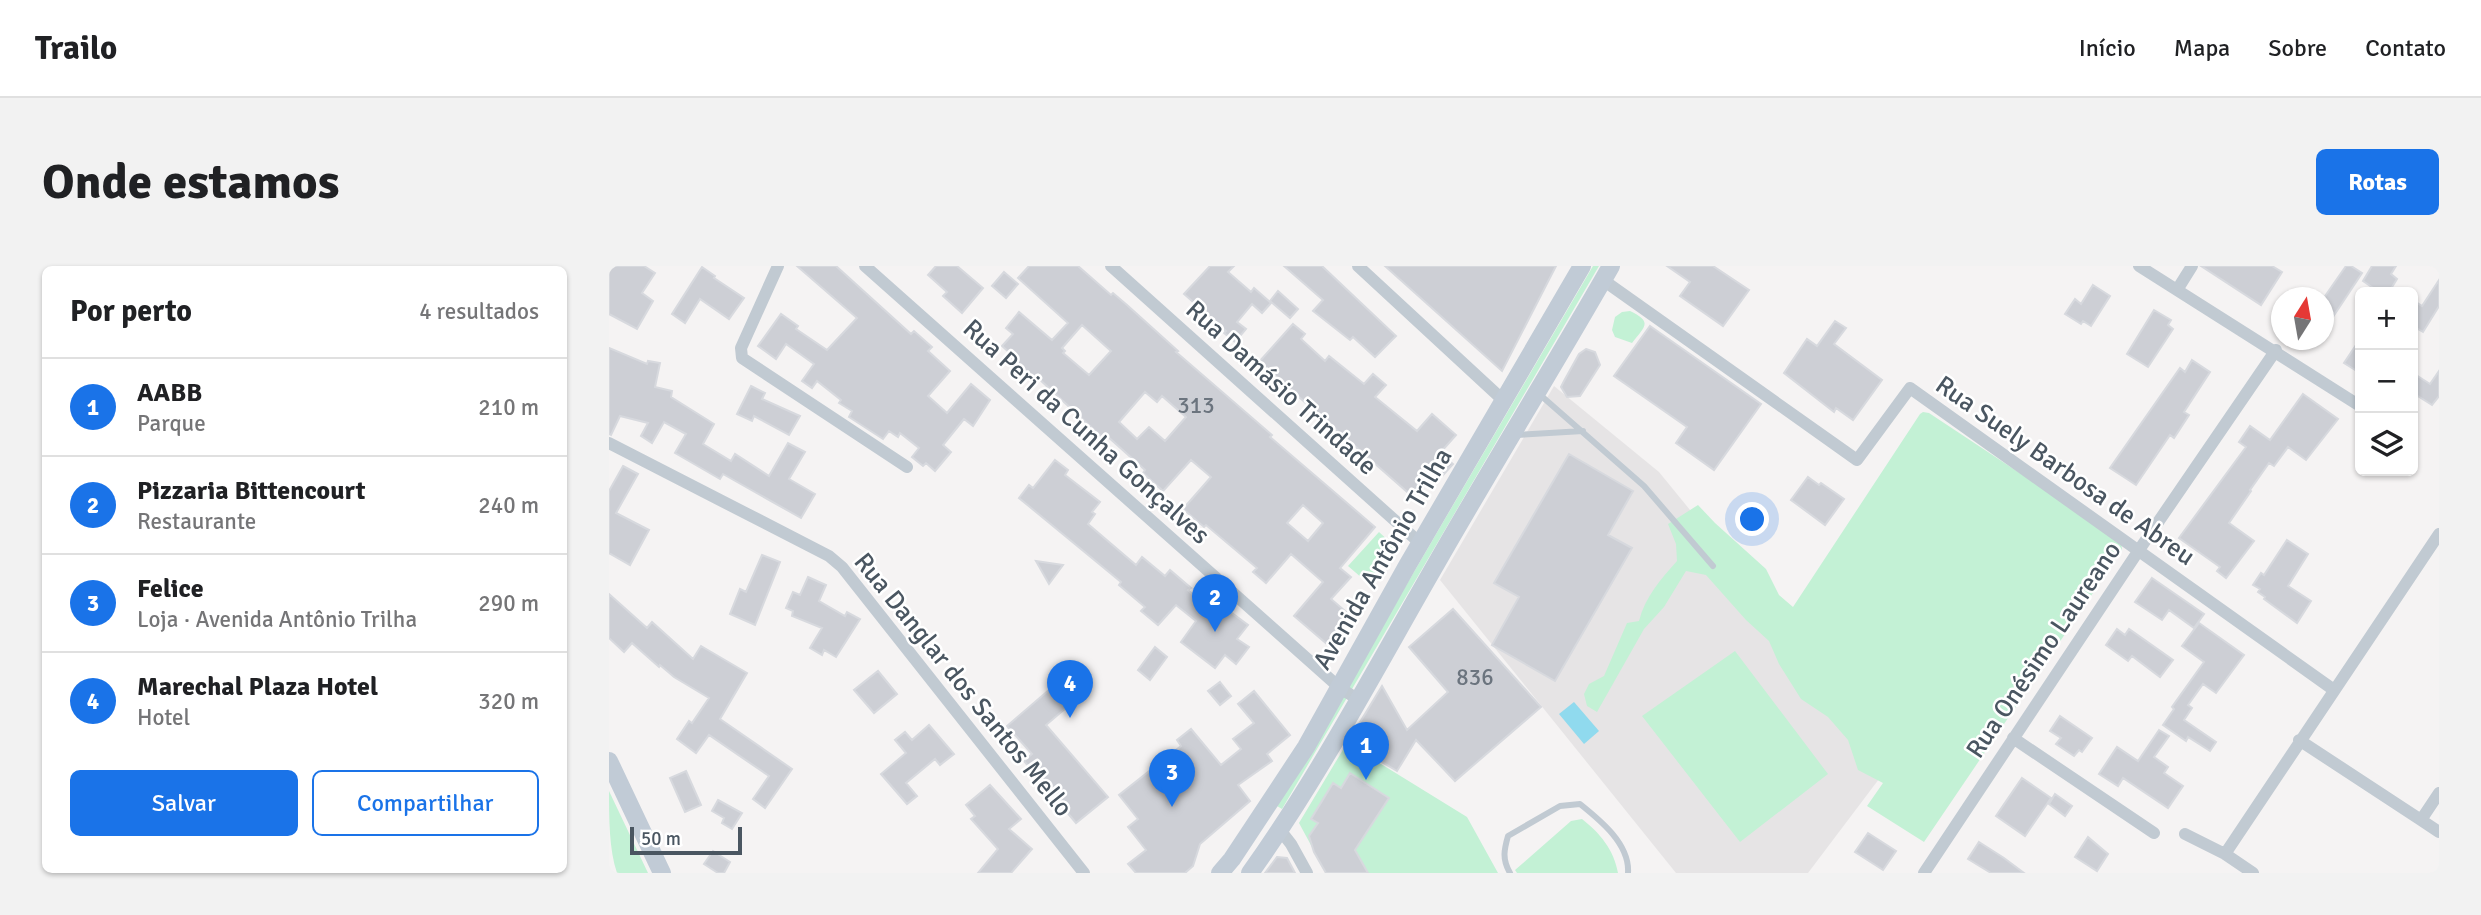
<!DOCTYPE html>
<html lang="pt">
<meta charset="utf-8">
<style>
:root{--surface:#fff;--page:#f2f2f2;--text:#202124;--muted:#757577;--line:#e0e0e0;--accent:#1a73e8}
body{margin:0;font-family:Signika,sans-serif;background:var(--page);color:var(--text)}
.controls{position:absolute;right:21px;top:21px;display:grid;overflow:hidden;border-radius:10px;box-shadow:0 2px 5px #0004}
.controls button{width:63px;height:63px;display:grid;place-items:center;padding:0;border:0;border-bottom:2px solid var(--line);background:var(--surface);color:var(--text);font:35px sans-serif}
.compass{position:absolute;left:1662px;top:21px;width:63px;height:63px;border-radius:50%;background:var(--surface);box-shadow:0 2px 5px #0004;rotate:11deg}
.scale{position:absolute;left:21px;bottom:18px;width:112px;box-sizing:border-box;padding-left:7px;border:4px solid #4a5661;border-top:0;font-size:19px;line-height:24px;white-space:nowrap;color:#4a5661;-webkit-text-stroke:5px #fff;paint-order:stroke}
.you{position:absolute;left:1144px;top:254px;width:24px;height:24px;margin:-18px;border:5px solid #fff;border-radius:50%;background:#1a73e8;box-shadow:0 0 0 10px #1a73e833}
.badge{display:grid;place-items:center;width:46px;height:46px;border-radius:50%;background:var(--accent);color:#fff;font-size:23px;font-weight:700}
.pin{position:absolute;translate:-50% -58px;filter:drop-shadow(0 2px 4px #0008)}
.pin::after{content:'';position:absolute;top:37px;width:24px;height:21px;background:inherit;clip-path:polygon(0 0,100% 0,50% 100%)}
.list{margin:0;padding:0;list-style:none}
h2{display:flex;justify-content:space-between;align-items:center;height:91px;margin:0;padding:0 28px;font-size:30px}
h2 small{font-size:23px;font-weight:400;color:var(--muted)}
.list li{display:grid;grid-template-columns:46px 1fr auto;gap:21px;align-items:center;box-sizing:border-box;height:98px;padding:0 28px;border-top:2px solid var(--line)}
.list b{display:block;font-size:26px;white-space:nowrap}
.list p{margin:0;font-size:23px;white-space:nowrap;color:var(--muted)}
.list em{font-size:23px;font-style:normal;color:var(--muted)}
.actions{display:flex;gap:14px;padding:21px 28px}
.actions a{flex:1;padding:16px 0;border:2px solid var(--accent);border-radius:10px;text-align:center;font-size:24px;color:var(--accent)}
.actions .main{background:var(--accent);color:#fff}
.icon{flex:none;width:38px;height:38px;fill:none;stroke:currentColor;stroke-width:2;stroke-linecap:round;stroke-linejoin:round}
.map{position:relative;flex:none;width:1830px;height:607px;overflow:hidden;border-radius:10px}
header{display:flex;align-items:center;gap:42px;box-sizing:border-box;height:98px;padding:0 35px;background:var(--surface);border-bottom:2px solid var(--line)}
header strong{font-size:33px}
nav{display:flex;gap:38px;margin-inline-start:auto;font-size:24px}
.intro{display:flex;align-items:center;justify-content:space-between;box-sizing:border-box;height:168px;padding:0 42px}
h1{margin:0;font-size:49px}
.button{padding:18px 32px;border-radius:10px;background:var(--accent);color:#fff;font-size:24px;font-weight:700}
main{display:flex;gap:42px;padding:0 42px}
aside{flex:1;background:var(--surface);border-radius:10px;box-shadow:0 2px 5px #0004}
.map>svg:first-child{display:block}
.education{fill:#e6e4e5}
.green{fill:#c3f1d5}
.water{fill:#90daee}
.building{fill:#cdcfd5;stroke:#d7d9de;stroke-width:2;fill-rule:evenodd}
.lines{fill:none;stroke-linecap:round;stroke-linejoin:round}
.lane{stroke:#c1cad2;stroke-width:6}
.street{stroke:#c1cad2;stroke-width:12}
.secondary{stroke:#c1cbd6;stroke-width:18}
.labels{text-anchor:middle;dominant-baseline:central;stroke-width:5;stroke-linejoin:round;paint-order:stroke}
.number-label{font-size:23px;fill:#6b747e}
.street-label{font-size:26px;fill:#4a5661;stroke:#fff}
</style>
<header>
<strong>Trailo</strong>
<nav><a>Início</a><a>Mapa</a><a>Sobre</a><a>Contato</a></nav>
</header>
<div class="intro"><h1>Onde estamos</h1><a class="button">Rotas</a></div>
<main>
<aside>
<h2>Por perto<small>4 resultados</small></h2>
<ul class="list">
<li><span class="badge">1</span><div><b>AABB</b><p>Parque</p></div><em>210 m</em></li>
<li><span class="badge">2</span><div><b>Pizzaria Bittencourt</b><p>Restaurante</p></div><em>240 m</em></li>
<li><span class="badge">3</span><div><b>Felice</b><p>Loja · Avenida Antônio Trilha</p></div><em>290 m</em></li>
<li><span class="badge">4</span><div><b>Marechal Plaza Hotel</b><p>Hotel</p></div><em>320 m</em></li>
</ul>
<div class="actions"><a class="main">Salvar</a><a>Compartilhar</a></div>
</aside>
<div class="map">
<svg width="1830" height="607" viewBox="0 0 1830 607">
<rect width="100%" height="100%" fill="#f5f3f3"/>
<path class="education" d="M945,120L1050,206L1170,353L1270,513L1199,607H1067L831,314Z"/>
<path class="green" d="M984,0H990L673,543L668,540Z
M1021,45C1044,56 1036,60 1023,77L1006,71L1003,64L1006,51L1013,46Z
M1314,146L1320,147L1512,274L1513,284L1315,576L1258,540L1274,517L1249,504L1239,474L1219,451L1192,433L1170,398L1160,375L1137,354L1097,309L1077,305L1055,341L1035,363L988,446L978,440L975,428L980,418L995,410L1018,357L1030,355C1036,331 1052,313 1068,295L1067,278L1059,258L1089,239L1106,257L1157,303L1170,329L1184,341L1311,148Z
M770,266L782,277L785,288L761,319L739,300Z
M1126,385L1219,508L1131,576L1033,450Z
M738,477L858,551L889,607H717L690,557Z
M0,525L39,607H8C0,584 0,552 0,525Z
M973,553C991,567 1005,584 1009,607H908L906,604L962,555Z"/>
<path class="water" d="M965,436L990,465L975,478L950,448Z"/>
<path class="building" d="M0,0H35L46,7L33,27L44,35L28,63L0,48Z
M188,0H227L302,68L305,65L323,81L319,85L341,105L319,130L338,147L362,118L381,134L364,160L355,153L334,179L342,186L326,205L317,197L314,200L303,191L310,182L291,167L289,171L280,165L274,173L240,151L243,145L230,137L232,134L208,115L203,122L193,115L205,98L177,78L167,93L149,80L172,48L189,60L187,63L218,84L248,52Z
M327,0H348L374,22L353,47L334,30L338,26L319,9Z
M420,0H469L502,29L504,27L518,39L569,85L567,86L663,169L661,171L766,261L731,302L742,311L722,333L742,350L718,378L685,350L714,316L682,288L657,317L644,306L648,302L597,259L595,261L574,243L602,211L582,194L554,225L534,207L536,204L498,170L495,173L429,112L427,114L400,90L402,88L393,80L404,68L397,62L410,46L443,74L459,57L409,12ZM473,59L502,85L480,109L454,87L456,85L453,82ZM536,126L548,136L553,130L577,151L556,175L540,161L528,173L510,156ZM694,239L714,257L699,275L678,257Z
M601,0H625L619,6L642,26L645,22L662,37L653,47L643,38L628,56L637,63L626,76L615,67L617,65L575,28Z
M675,0H713L787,70L766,91L744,71L741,74L704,45L714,34Z
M776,0H947L893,105Z
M1058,0H1104L1140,24L1114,60L1071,30L1081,16Z
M1592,0H1663L1673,6L1652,39Z
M1737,0H1742L1753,7L1714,66V33Z
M1763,0H1787L1782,8L1788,13L1780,26H1770L1754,15Z
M93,1L106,10L105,12L135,32L120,53L91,33L76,57L63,48Z
M395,6L409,18L397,32L383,20Z
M1830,14V40L1814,66L1804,60V34L1813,40Z
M1484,19L1501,30L1482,60L1474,55L1472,58L1456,48L1466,33L1472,38Z
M669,25L689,43L681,52L661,35Z
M1545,44L1562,54L1559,59L1564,63L1539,101L1518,88Z
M1226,55L1237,62L1225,78L1273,114L1244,154L1227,142L1225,146L1175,107L1198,73L1208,80Z
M684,58L696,68L692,73L716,95L720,90L755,118L764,108L777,119L766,131L808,165L823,148L847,169L831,187L844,198L834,209L823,200L808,218L812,222L804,231L650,96Z
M1041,60L1152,138L1105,204L1067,177L1078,161L1005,110Z
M1751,73V107L1735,97Z
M0,82L38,98L39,95L51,97L46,121L63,125L62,131L105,158L94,178L122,195L126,188L160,210L179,177L196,186L180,213L206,228L192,252L114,208L111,213L66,187L77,168L55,156L43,177L32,170L39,157L11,150L2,169L0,168Z
M977,83L986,86L991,99L971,130L958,131L952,121L955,115L970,88Z
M1583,94L1601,106L1575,146L1580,149L1565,172L1561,169L1527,219L1501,202L1571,102L1576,106Z
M1830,105V130L1823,139L1804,127V107L1821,118Z
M142,120L156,127L153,133L191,150L180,169L145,150L143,155L128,148Z
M1694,128L1729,153L1697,194L1679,181L1665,200L1660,197L1641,224L1642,225L1620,257L1645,275L1617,312L1608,305L1611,301L1570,272L1637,181L1630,176L1641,160L1661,174Z
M960,188L1024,225L999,269L1023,282L946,415L883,379L910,331L885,317Z
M446,194L459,204L456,209L491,236L483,246L486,248L479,258L527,299L533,291L556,310L561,304L582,322L579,324L598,341L604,333L639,359L628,373L640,381L627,398L616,389L606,402L572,376L587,355L567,339L549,359L532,345L536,341L510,319L512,316L410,232L420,219L424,222Z
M14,200L29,208L7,247L40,264L21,299L0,287V225Z
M1199,211L1210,219L1212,217L1235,233L1216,259L1182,234Z
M1678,274L1699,288L1679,320L1702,335L1688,357L1655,333L1656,331L1649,326L1651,323L1644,319L1652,307L1655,309Z
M153,289L171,296L146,359L121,348L131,323L137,326Z
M427,295L454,299L440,318Z
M199,311L217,319L210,335L236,350L238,346L251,353L227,391L215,384L213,389L201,382L213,362L183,350L184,345L177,342L184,326L191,329Z
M1543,312L1595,348L1585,362L1560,344L1553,354L1526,336Z
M0,328L38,362L43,356L84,393L92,380L138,407L111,453L183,503L156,542L144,533L160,510L100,469L87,487L68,473L80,455L83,457L100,432L65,411L51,399L50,401L23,377L15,386L0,372Z
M844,343L932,441L846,515L807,474L788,505L739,476L773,420L798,464L839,426L800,381Z
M1590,357L1635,389L1607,427L1594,418L1579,439L1583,442L1575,454L1607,476L1601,485L1579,471L1577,475L1554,459L1565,443L1563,441L1595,396L1573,380Z
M1508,363L1516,369L1520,363L1564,394L1551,411L1523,390L1519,395L1497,379Z
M546,381L558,391L541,414L529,404Z
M269,405L288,428L265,447L245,424Z
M454,412L470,431L437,459L499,531L467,557L415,495L423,488L398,460Z
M611,416L622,430L611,439L599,425Z
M645,425L681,469L658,488L663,495L629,519L641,535L591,578L584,600L576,607H527L519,598L537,584L519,561L529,553L510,529L572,480L568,474L582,463L612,499L632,483L624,473L645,457L629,438Z
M1451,450L1483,472L1473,486L1470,484L1465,490L1447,478L1452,472L1441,465Z
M320,459L345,488L331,499L326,493L297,517L308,530L298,538L272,508L297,487L286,474L296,466L303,474Z
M1550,464L1560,470L1545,491L1559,501L1555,507L1574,520L1559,542L1514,512L1509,520L1490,508L1508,481L1529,495Z
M77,505L92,539L76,546L61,512Z
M741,507L780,532L746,584L759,607H717L705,586L700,570L709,557L702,553L724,517L732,522Z
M1413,512L1442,532L1416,570L1387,550Z
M381,519L412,553L400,563L423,583L402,607H369L389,583L362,553L366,550L357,539Z
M1446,528L1463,540L1456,550L1440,538Z
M109,534L133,547L123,563L113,557L115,552L103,545Z
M1259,567L1287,585L1274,604L1246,586Z
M1479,571L1499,588L1488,605L1466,591Z
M1370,576L1395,592L1415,607H1382L1359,593Z
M104,585L121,596L115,607H109L95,598Z
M668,591L678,592L686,607H656Z"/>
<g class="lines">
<path class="lane" d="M929,127L1035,220L1104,300
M907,169L974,165
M901,607C893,593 895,584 899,570L951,540L971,538C991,554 1021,578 1019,607"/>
<path class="street" d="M169,0L132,82L133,92L298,201
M256,0L731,422L750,434
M502,0L811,277
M749,0L895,135
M1530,0L1751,140
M994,14L1248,194L1301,122L1725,424
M1568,24L1583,0
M0,177L220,290L233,301L475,607
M1404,472L1545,567
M1690,474L1812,554L1830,527
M1812,554L1830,566
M671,564L682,578L698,607
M1576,568L1616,588
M1315,607L1530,284L1667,84
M1644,607L1616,588L1830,268"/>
<path class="secondary" d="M0,495L53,607
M611,607L623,593L697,481L798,300L973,0
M641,607C711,509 767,402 827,298C884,198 945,100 1002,0"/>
</g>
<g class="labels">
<g class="number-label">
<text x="587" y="139">313</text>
<text x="866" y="411">836</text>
</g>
<g class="street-label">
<text transform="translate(672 122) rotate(42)">Rua Damásio Trindade</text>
<text transform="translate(477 166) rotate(42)">Rua Peri da Cunha Gonçalves</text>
<text transform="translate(1456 205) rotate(35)">Rua Suely Barbosa de Abreu</text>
<text transform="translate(774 293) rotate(-60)">Avenida Antônio Trilha</text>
<text transform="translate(1435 384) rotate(-56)">Rua Onésimo Laureano</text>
<text transform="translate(354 419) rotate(51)">Rua Danglar dos Santos Mello</text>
</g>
</g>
</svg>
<div class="controls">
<button>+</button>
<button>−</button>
<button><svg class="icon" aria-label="layers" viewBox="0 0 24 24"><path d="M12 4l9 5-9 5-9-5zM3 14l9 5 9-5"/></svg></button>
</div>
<svg class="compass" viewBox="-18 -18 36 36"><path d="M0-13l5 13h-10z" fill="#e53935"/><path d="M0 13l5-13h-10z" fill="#757577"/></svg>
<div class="scale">50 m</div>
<div class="you"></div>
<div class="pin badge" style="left:757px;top:514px">1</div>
<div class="pin badge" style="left:606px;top:366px">2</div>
<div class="pin badge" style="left:563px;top:541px">3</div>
<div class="pin badge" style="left:461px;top:452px">4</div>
</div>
</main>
